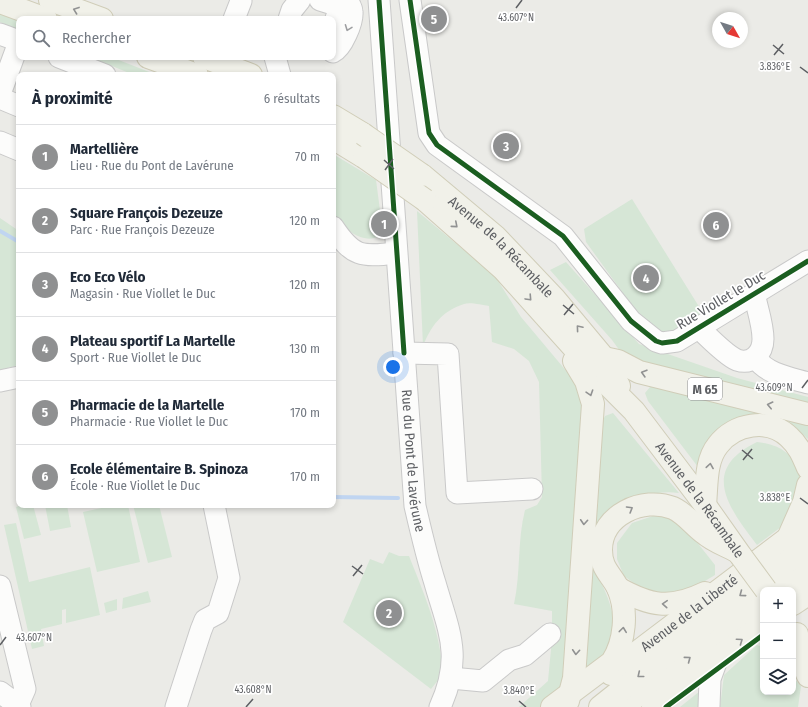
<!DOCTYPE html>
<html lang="fr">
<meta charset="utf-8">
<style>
:root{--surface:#fff;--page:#f6f6f7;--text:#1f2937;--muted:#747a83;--line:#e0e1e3;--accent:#8f9091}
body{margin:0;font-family:"Fira Sans Condensed",sans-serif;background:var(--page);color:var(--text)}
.controls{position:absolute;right:12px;bottom:12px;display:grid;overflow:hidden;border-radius:8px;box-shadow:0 2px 6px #0003}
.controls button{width:36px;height:36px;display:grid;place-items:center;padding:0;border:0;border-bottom:1px solid var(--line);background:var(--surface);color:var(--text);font:20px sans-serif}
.compass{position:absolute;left:712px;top:12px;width:36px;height:36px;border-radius:50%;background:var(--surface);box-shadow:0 2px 6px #0003;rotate:129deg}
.you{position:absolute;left:393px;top:367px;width:14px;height:14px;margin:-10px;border:3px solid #fff;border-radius:50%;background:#1a73e8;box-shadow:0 0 0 6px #1a73e833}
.badge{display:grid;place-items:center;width:26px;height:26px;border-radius:50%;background:var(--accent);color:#fff;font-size:13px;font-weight:700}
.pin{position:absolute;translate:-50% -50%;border:2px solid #fff;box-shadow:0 1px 4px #0006}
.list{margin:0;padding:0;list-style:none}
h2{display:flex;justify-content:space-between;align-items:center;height:52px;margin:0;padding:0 16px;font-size:17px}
h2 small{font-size:13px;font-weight:400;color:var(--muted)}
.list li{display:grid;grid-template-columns:26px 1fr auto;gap:12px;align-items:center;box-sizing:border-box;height:64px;padding:0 16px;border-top:1px solid var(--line)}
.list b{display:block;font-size:15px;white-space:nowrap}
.list p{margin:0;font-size:13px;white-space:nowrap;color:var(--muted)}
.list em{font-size:13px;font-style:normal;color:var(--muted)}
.icon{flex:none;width:22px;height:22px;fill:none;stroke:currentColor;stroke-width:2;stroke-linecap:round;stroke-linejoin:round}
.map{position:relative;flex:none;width:808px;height:707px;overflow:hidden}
.search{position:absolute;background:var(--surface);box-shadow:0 2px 6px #0003;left:16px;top:16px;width:320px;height:44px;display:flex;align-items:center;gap:10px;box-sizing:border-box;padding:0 14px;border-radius:8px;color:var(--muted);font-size:15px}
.panel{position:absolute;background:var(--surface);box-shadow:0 2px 6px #0003;left:16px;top:72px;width:320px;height:436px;border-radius:8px}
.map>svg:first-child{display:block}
.green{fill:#d6e6d6}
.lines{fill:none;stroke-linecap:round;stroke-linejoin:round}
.stream{stroke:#c0d5f1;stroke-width:4}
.minor-casing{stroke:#c9c9c9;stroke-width:23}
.major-casing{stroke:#d0cdb8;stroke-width:24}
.minor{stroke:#fcfcfb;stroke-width:21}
.major{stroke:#f1f1e9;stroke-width:22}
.major-bridge-casing{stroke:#d0cdb8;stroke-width:24;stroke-linecap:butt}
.major-bridge{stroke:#f1f1e9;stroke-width:22}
.cycleway-casing{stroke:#fff;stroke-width:8}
.cycleway{stroke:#1b5e20;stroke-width:5}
.oneway{stroke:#919292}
.oneway2{stroke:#9d9ea0}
.ticks{fill:none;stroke:#5d5f63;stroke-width:1.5}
.labels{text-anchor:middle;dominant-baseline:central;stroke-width:3.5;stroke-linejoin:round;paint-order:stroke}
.shield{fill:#fff;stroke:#8e8f92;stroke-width:1}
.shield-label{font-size:13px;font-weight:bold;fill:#5d5f63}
.street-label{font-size:14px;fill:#5d5f63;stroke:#fff}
.ticks-label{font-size:10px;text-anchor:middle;fill:#5d5f63;stroke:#fff;stroke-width:3.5;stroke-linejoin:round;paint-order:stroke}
</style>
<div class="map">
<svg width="808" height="707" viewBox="0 0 808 707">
<rect width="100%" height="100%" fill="#ebebe7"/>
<path class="green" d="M0,14L19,21V30L0,22Z
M90,57H111L157,75H134Z
M333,154L376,180L383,233C375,240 368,240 358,236C349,232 335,220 333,210C330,194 333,171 333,154Z
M632,199L703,313L670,334L661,335L649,329L586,242L584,229Z
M417,211L495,276L521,317L578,385L585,415L565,690L544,707H519L548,681L552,639V611L514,604C521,573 517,541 525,510L537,505L542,497L539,382L529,361L514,349L492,342L489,306C482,305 470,302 464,304C442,311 431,326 423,346Z
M0,218L19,231V365L0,370Z
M566,262L639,344L737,378L808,397V406L641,364L623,355L612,340L550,270Z
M661,385L808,424V439C796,428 786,421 770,417L698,467L648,401L645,393L650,387Z
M613,413L679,493C658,490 640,497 620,502L596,573C608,595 620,621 609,646C605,656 594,665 587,673L581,670L601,426L605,416Z
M757,442C779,445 786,450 800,467L799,491L785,524L757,545C729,508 699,470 757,442Z
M22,505H33L41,535L24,539L16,507Z
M45,505H67L71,527L50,531Z
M115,505H128L140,562L97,572L83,512Z
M133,505H159L172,557L148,563Z
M653,516L673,518L696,541L715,565V575L690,590L662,594L639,587L624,576L617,559V543L632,523Z
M16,523L29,582L90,567L100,615L66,623V609L62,610V624L41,629L44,646L32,649L4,525Z
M389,552L399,556H409C425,596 440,630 443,674L431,689L343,622L370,559L383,564Z
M148,591L151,602L122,609L123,598Z
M117,599V610L106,613L104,603Z
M757,645L763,647V692H793V677L801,686L798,707H720L724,675Z
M700,691L701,707H680Z"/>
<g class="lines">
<path class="stream" d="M0,231L19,242
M333,497L398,498"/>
<g class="minor-casing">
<g id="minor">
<path d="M320,0L336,5L339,10L333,27"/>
<path id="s1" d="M379,0L415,506C421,532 427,558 435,583C449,632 463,656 440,707"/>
<path d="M410,0L429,133L437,145L563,236L631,321L656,341L662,343L677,341L808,261"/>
<path d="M234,19L241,1"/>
<path d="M289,19L292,10L300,0"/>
<path d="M0,34L19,41"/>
<path d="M333,52C342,48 353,22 352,12C352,7 349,4 347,0"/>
<path d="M59,57L105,75"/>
<path d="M275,57L280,75"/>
<path d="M0,94L19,42"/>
<path d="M0,98L19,106"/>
<path d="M0,142L19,150"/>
<path d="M333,227C353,257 361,257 396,253"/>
<path d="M699,328C707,336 727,356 737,360C752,365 763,353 763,339C763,324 757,308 754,293"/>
<path d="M404,353L448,354L457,493L532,489"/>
<path d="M756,358C766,374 791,378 808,383"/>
<path d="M0,381L19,377"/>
<path d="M0,586L25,689L18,705"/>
<path d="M451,678L483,681L509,660L525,655L550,634"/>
<path d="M0,692L20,707"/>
<path d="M176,707L201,630L205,620L218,613L229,578L214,505"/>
<path d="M709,707L710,679L718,657"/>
</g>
</g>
<g class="major-casing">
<g id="major">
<path d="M50,0L102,19"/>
<path d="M0,2L46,19"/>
<path d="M148,57L197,75"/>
<path d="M204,57L251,75"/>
<path d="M333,116L363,134"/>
<path d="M333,138L364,157"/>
<path id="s2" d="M422,175L496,237L554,298L604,358L619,386"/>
<path id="s3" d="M425,200L503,269L600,377L634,411L705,505L741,556"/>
<path d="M604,358L618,361L639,372L808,414"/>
<path d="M705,505C707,485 705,461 718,445C734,424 768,417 789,437C799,446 803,456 808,468"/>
<path d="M789,536L804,502L808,485"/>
<path d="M618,588C650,606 670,610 705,593"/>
<path d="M782,590L808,571"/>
<path d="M793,604L808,594"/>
<path d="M797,634L802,662L808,676"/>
<path id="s4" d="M611,674L640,650L808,523"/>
<path d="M568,701L574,678L593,404L586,381L574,361"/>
<path d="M625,705L763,603"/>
<path d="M552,707L612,662C625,642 628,611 618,588C611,574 601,569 601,550C601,515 643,496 673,508C686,514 693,525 704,533C713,541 725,545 736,551"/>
<path d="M600,707L741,595L808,547"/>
<path d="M653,707L718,657L763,625"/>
</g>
</g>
<use href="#minor" class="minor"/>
<use href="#major" class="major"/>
<g class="major-bridge-casing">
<path id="major-bridge" d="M363,134L422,175
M364,157L425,200
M741,556L766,590"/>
</g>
<use href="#major-bridge" class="major-bridge"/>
<g class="cycleway-casing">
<path id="cycleway" d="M379,0L404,353
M410,0L429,133L437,145L563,236L631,321L656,341L662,343L677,341L808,261
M666,707L763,635"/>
</g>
<use href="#cycleway" class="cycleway"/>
</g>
<defs><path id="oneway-chevron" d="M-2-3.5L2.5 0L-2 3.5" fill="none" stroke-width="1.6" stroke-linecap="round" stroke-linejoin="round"/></defs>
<g class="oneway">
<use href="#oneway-chevron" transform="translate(76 10) rotate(-160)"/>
<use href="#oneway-chevron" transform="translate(455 225) rotate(41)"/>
<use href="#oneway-chevron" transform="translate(529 298) rotate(47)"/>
<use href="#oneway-chevron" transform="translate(579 328) rotate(-130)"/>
<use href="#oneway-chevron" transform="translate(644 373) rotate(-164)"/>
<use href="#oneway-chevron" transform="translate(590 393) rotate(72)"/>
<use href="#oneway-chevron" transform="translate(770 405) rotate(-167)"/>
<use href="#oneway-chevron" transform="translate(710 466) rotate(-81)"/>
<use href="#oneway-chevron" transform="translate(630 509) rotate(-31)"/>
<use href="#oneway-chevron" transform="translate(584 522) rotate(94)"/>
<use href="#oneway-chevron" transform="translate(742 594) rotate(143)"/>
<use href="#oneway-chevron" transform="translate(665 604) rotate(-176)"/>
<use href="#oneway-chevron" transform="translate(623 630) rotate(-83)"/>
<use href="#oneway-chevron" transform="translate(740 641) rotate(-35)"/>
<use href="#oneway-chevron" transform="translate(576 652) rotate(94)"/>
<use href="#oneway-chevron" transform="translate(688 659) rotate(-37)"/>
<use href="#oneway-chevron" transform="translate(640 675) rotate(141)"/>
</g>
<use class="oneway2" href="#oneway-chevron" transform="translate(348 28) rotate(111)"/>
<path class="ticks" d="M516,8L522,0M773,45L784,54M774,55L783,44M800,67L808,73M384,160L394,169M385,170L393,159M563,305L574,314M564,315L573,304M802,388L808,380M742,450L753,459M743,460L752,449M800,498L808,504M352,566L363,574M353,576L362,565M0,645L6,637M519,701L526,707M246,707L253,699"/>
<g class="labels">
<rect class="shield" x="688" y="378" width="34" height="22" rx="3"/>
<g class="shield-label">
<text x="705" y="389">M 65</text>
</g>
<g class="street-label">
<text stroke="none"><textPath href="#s2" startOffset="107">Avenue de la Récambale</textPath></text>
<text transform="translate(721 300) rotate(-31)">Rue Viollet le Duc</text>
<text stroke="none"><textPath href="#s1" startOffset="462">Rue du Pont de Lavérune</textPath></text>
<text stroke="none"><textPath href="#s3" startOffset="408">Avenue de la Récambale</textPath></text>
<text stroke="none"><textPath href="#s4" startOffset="99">Avenue de la Liberté</textPath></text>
</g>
</g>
<g class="ticks-label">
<text x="516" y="21">43.607°N</text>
<text x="775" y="70">3.836°E</text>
<text x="774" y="391">43.609°N</text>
<text x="775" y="501">3.838°E</text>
<text x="34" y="641">43.607°N</text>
<text x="253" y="693">43.608°N</text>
<text x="519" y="694">3.840°E</text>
</g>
</svg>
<div class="controls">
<button>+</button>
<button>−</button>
<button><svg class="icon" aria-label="layers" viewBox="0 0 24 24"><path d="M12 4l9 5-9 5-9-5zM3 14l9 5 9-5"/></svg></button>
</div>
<svg class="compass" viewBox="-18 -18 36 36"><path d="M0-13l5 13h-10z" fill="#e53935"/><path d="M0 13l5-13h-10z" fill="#747a83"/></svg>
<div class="you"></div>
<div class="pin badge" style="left:384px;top:224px">1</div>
<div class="pin badge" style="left:389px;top:613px">2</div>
<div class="pin badge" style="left:506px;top:146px">3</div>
<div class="pin badge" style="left:646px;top:278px">4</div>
<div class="pin badge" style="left:434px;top:19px">5</div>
<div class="pin badge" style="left:716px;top:225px">6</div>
<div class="search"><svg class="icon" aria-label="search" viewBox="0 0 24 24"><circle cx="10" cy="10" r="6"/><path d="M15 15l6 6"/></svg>Rechercher</div>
<section class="panel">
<h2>À proximité<small>6 résultats</small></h2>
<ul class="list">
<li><span class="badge">1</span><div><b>Martellière</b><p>Lieu · Rue du Pont de Lavérune</p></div><em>70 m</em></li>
<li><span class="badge">2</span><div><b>Square François Dezeuze</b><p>Parc · Rue François Dezeuze</p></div><em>120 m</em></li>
<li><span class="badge">3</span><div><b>Eco Eco Vélo</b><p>Magasin · Rue Viollet le Duc</p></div><em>120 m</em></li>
<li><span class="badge">4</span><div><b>Plateau sportif La Martelle</b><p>Sport · Rue Viollet le Duc</p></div><em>130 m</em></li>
<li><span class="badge">5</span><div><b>Pharmacie de la Martelle</b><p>Pharmacie · Rue Viollet le Duc</p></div><em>170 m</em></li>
<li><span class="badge">6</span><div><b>Ecole élémentaire B. Spinoza</b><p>École · Rue Viollet le Duc</p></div><em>170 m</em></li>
</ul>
</section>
</div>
